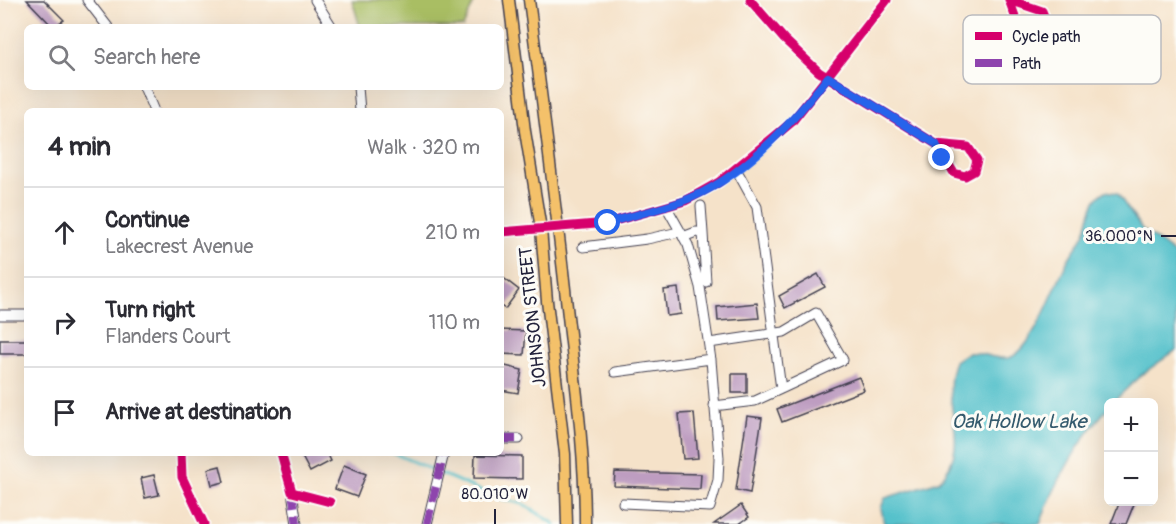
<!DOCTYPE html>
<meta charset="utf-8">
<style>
:root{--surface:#fff;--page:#f7f7f7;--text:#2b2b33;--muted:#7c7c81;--line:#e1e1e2}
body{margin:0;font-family:Pangolin,sans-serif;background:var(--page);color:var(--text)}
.controls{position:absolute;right:18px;bottom:18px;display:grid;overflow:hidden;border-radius:9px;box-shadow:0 6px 24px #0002}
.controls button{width:54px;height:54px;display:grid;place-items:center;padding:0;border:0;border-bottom:2px solid var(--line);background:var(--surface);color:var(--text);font:30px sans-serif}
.stop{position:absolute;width:18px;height:18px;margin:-14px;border:4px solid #2563eb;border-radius:50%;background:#fff}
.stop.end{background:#2563eb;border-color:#fff;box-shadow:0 2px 6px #0008}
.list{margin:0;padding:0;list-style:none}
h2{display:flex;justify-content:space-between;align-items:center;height:78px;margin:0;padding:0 24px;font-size:26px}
h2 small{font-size:20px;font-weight:400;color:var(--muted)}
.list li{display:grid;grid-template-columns:39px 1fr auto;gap:18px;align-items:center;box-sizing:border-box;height:90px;padding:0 24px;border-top:2px solid var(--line)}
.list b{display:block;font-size:22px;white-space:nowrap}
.list p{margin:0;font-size:20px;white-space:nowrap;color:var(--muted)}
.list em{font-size:20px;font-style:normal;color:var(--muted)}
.icon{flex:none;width:33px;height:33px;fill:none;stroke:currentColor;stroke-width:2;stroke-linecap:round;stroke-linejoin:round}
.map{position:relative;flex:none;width:1176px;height:524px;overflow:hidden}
.search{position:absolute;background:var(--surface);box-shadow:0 6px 24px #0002;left:24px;top:24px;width:480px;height:66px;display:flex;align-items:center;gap:15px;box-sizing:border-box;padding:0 21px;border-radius:9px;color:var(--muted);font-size:22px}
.panel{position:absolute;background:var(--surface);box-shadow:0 6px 24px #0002;left:24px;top:108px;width:480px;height:348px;border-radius:9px}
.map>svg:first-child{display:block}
.green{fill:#a9be63;stroke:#66704f;stroke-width:1.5}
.water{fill:#54c1cb;stroke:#3b7283;stroke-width:1.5}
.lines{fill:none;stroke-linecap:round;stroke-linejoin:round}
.stream{stroke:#54c1cb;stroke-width:3}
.building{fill:#be9dc1}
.minor-casing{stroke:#423f50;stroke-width:11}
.major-casing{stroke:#423f50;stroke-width:13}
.minor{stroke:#fff;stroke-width:9}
.major{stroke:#f4c16a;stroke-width:10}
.quiet{stroke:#8e44ad;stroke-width:8;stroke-dasharray:15 8;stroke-linecap:butt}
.cycleway-casing{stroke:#fdfcf7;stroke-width:13}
.cycleway{stroke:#d6006c;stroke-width:9}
.route{stroke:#2563eb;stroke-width:8}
.ticks{fill:none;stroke:#22223b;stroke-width:2}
.labels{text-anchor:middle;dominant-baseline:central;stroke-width:6;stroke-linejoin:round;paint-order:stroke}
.street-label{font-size:18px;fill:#22223b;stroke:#fdfcf7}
.water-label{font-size:20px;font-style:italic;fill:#345a6d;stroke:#fdfcf7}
.key{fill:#fdfcf7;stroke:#bbbbbf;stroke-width:1.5}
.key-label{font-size:16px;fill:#22223b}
.ticks-label{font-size:15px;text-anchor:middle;fill:#22223b;stroke:#fdfcf7;stroke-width:6;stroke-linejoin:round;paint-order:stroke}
</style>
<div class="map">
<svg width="1176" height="524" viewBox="0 0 1176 524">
<rect width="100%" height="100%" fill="#fdfcf7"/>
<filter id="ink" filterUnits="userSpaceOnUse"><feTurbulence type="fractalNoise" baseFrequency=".0167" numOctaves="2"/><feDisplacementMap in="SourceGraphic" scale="12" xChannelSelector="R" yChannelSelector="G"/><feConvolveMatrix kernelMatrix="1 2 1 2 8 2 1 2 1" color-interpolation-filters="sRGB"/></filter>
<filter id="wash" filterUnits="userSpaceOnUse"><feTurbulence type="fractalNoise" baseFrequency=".008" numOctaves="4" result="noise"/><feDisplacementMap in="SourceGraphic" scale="24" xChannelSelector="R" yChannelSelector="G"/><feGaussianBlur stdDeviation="1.35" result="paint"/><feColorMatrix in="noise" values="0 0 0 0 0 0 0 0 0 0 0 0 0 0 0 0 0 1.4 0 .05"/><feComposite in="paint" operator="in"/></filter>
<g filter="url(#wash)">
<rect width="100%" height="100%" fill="#f5e2c9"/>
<path class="green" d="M352,0H475L463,27H360Z"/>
<path class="water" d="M1106,191L1117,193L1142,229L1176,255V350L1141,375L1113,402H1108V408C1079,440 1055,483 1040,524H884L881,508L885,498L939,481C975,443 938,405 955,361L967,353C981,351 994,360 1008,358C1032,354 1056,283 1067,262C1072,252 1082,241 1086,230C1090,217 1091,199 1106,191Z"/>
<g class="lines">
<path class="stream" d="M393,453L495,497L523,504L555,524"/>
</g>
<g id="blocks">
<path class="building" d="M27,0H44L64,20L53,27Z
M818,274L825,287L785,308L779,296Z
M501,276L519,290L505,309L501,306Z
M678,288L681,314L667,316L664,290Z
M757,303L759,318L718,321L717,307Z
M501,330L526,331L524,355L501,354Z
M0,340H27V354H0Z
M501,365L522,370L518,393L501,390Z
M732,374H747V393H732Z
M859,377L864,390L782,422L777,409Z
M694,413L698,458L683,459L679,414Z
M747,416L762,418L750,493L736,490Z
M300,453H327L331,461L310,472Z
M475,455L522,456V479L474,478Z
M344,465L366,474L357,497L335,489Z
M220,466L224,482L212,485L208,469Z
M615,472L701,474L700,489L614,486Z
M154,475L159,495L145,498L141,478Z
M1120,501L1134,504L1126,524H1111Z
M741,505L749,517L739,524H714Z"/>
</g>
</g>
<g filter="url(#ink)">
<use href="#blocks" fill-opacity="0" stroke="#423f50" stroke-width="1.5"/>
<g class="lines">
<g class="minor-casing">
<path id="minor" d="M87,0L108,27
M315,0L332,27
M750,0L784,39L819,72L936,144L968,147L977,160L974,171L965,176L954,173L936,144
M1009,0L1021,32L1032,36L1045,29L1046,21L1042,11L1010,0
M144,87L154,111
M358,87L360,111
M701,206L703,233
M501,232L608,223L685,201L719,182L792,122L887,0
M683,237L696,232L703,233L706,282
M583,247L647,239L679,232
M0,315H27
M709,343L784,332L816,313L843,360L781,389
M615,372L711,359
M714,406L755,401L781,389L757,207L736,169
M501,439H519
M181,453L182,477L204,524
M281,453L292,492L330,502
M292,492L297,524
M623,503L710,507L718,480L719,458L711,360L700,287L688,245L666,206
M427,524L444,453"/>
</g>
<g class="major-casing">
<path id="major" d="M509,0L525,131L541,229L547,301L565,454L567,524
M529,0C542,99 555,198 566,298C574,373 585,448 585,524"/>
</g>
<use href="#minor" class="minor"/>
<use href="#major" class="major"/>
<path class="quiet" d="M501,439H519
M292,492L297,524
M427,524L444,453"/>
<g class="cycleway-casing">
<path id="cycleway" d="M750,0L784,39L819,72L936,144L968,147L977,160L974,171L965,176L954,173L936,144
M1009,0L1021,32L1032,36L1045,29L1046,21L1042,11L1010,0
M501,232L608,223L685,201L719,182L792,122L887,0
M181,453L182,477L204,524
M281,453L292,492L330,502"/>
</g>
<use href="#cycleway" class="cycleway"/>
</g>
</g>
<g class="lines" filter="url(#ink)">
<path class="route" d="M608,223C633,215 658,210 683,201C741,180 791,124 828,77L936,144L942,158"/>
</g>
<path class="ticks" d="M1161,236H1176M495,509V524"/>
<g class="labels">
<g class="street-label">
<text transform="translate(533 317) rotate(-96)">JOHNSON STREET</text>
</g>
<g class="water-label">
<text x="1019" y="421">Oak Hollow Lake</text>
</g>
</g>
<rect x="963" y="15" width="198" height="69" rx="9" class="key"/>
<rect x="975" y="32" width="27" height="8" fill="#d6006c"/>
<rect x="975" y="59" width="27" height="8" fill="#8e44ad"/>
<g class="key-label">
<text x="1012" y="42">Cycle path</text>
<text x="1012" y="69">Path</text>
</g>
<g class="ticks-label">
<text x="1119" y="241">36.000°N</text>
<text x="495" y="499">80.010°W</text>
</g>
</svg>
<div class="controls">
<button>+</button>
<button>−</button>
</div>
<div class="stop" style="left:608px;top:223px"></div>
<div class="stop end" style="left:942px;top:158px"></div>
<div class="search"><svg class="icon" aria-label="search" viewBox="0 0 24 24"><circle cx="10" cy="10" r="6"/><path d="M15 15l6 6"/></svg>Search here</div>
<section class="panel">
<h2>4 min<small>Walk · 320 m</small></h2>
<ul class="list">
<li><svg class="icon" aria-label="ahead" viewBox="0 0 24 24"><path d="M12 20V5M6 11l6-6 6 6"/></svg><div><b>Continue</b><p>Lakecrest Avenue</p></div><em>210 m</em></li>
<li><svg class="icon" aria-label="right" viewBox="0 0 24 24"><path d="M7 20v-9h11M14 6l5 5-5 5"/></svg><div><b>Turn right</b><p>Flanders Court</p></div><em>110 m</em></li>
<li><svg class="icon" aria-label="arrive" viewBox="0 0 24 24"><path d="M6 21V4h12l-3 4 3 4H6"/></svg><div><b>Arrive at destination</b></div></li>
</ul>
</section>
</div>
